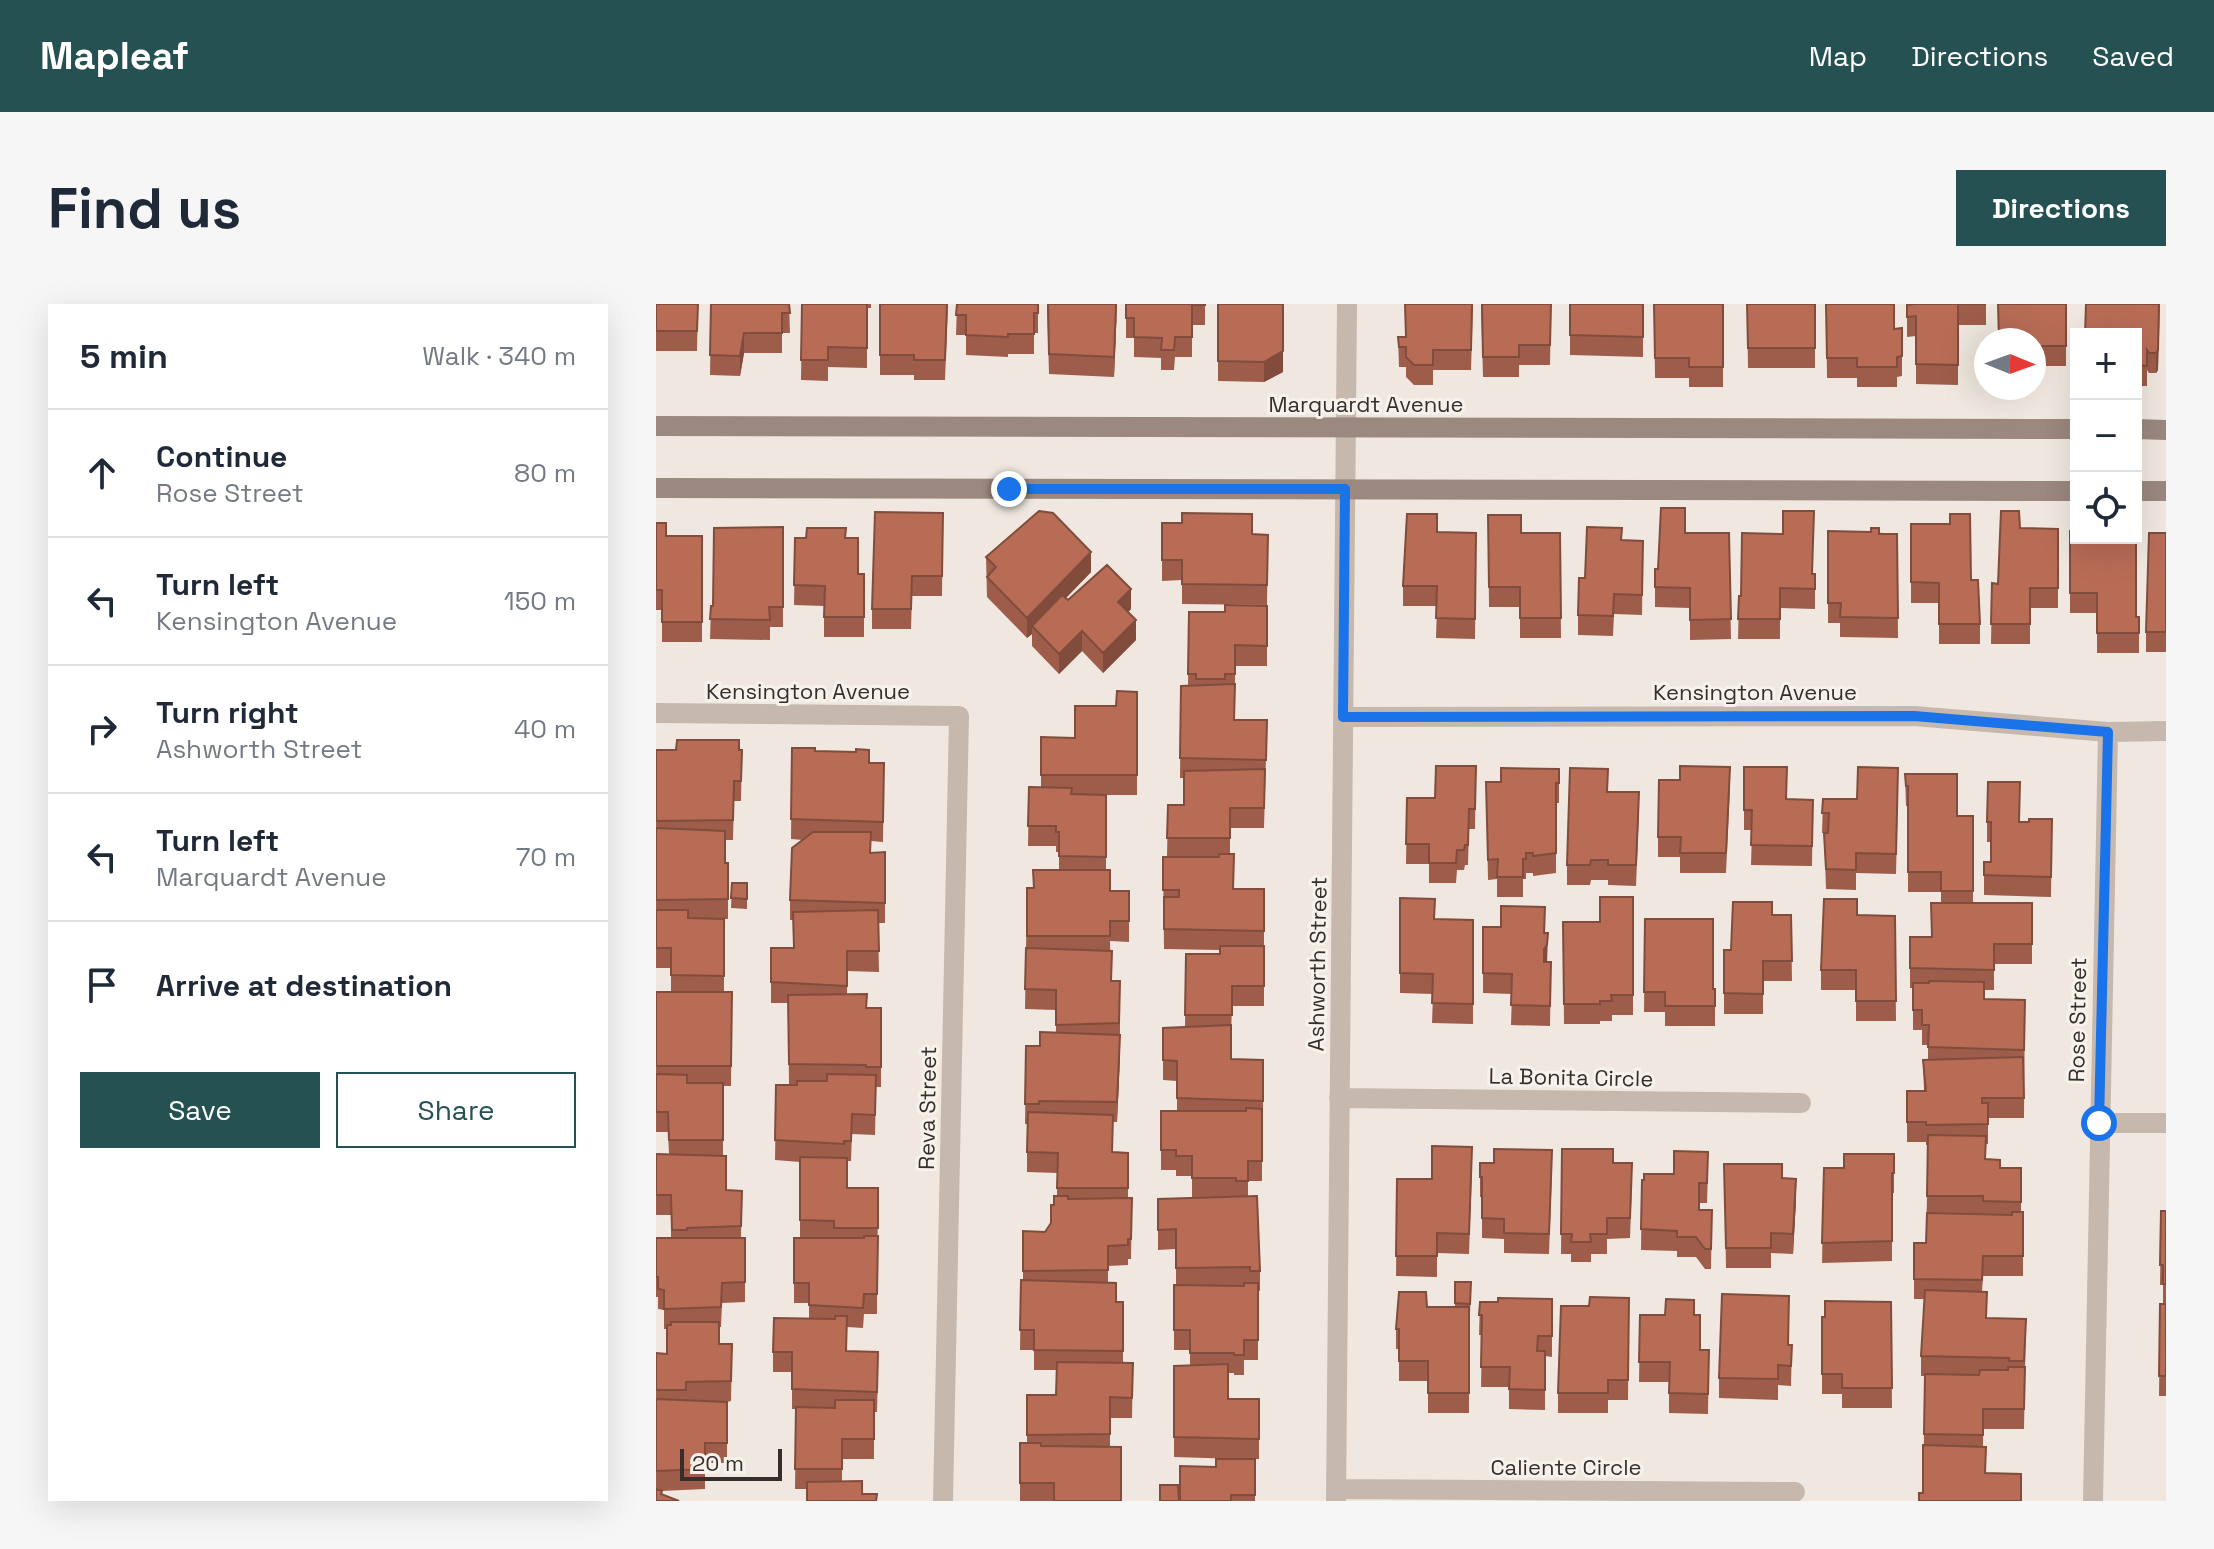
<!DOCTYPE html>
<meta charset="utf-8">
<style>
:root{--surface:#fff;--page:#f6f6f7;--text:#1f2937;--muted:#747a83;--line:#e0e1e3;--accent:#255153}
body{margin:0;font-family:"Space Grotesk",sans-serif;background:var(--page);color:var(--text)}
.controls{position:absolute;right:24px;top:24px;display:grid;overflow:hidden;border-radius:0px;box-shadow:0 8px 32px #0002}
.controls button{width:72px;height:72px;display:grid;place-items:center;padding:0;border:0;border-bottom:2px solid var(--line);background:var(--surface);color:var(--text);font:40px sans-serif}
.compass{position:absolute;left:1318px;top:24px;width:72px;height:72px;border-radius:50%;background:var(--surface);box-shadow:0 8px 32px #0002;rotate:91deg}
.scale{position:absolute;left:24px;bottom:20px;width:102px;box-sizing:border-box;padding-left:8px;border:4px solid #362e2b;border-top:0;font-size:22px;line-height:28px;white-space:nowrap;color:#362e2b;-webkit-text-stroke:6px #f8f2ec;paint-order:stroke}
.stop{position:absolute;width:24px;height:24px;margin:-18px;border:6px solid #1a73e8;border-radius:50%;background:#fff}
.stop.end{background:#1a73e8;border-color:#fff;box-shadow:0 2px 8px #0008}
.list{margin:0;padding:0;list-style:none}
h2{display:flex;justify-content:space-between;align-items:center;height:104px;margin:0;padding:0 32px;font-size:34px}
h2 small{font-size:26px;font-weight:400;color:var(--muted)}
.list li{display:grid;grid-template-columns:52px 1fr auto;gap:24px;align-items:center;box-sizing:border-box;height:128px;padding:0 32px;border-top:2px solid var(--line)}
.list b{display:block;font-size:30px;white-space:nowrap}
.list p{margin:0;font-size:26px;white-space:nowrap;color:var(--muted)}
.list em{font-size:26px;font-style:normal;color:var(--muted)}
.actions{display:flex;gap:16px;padding:24px 32px}
.actions a{flex:1;padding:18px 0;border:2px solid var(--accent);border-radius:0px;text-align:center;font-size:28px;color:var(--accent)}
.actions .main{background:var(--accent);color:#fff}
.icon{flex:none;width:44px;height:44px;fill:none;stroke:currentColor;stroke-width:2;stroke-linecap:round;stroke-linejoin:round}
.map{position:relative;flex:none;width:1510px;height:1197px;overflow:hidden;border-radius:0px}
header{display:flex;align-items:center;gap:48px;box-sizing:border-box;height:112px;padding:0 40px;background:var(--accent);color:#fff}
header strong{font-size:38px}
nav{display:flex;gap:44px;margin-inline-start:auto;font-size:28px}
.intro{display:flex;align-items:center;justify-content:space-between;box-sizing:border-box;height:192px;padding:0 48px}
h1{margin:0;font-size:56px}
.button{padding:20px 36px;border-radius:0px;background:var(--accent);color:#fff;font-size:28px;font-weight:700}
main{display:flex;gap:48px;padding:0 48px}
aside{flex:1;background:var(--surface);border-radius:0px;box-shadow:0 8px 32px #0002}
.map>svg:first-child{display:block}
.lines{fill:none;stroke-linecap:round;stroke-linejoin:round}
.street{stroke:#c7b8ad;stroke-width:20}
.secondary{stroke:#9b887e;stroke-width:20}
.wall{fill:#9e5d4a}
.shaded-wall{fill:#814c3c}
.building{fill:#b86c56;stroke:#814c3c;stroke-width:2}
.route{stroke:#1a73e8;stroke-width:10}
.labels{text-anchor:middle;dominant-baseline:central;stroke-width:6;stroke-linejoin:round;paint-order:stroke}
.street-label{font-size:22px;fill:#362e2b;stroke:#f8f2ec}
</style>
<header>
<strong>Mapleaf</strong>
<nav><a>Map</a><a>Directions</a><a>Saved</a></nav>
</header>
<div class="intro"><h1>Find us</h1><a class="button">Directions</a></div>
<main>
<aside>
<h2>5 min<small>Walk · 340 m</small></h2>
<ul class="list">
<li><svg class="icon" aria-label="ahead" viewBox="0 0 24 24"><path d="M12 20V5M6 11l6-6 6 6"/></svg><div><b>Continue</b><p>Rose Street</p></div><em>80 m</em></li>
<li><svg class="icon" aria-label="left" viewBox="0 0 24 24"><path d="M17 20v-9H6M10 6l-5 5 5 5"/></svg><div><b>Turn left</b><p>Kensington Avenue</p></div><em>150 m</em></li>
<li><svg class="icon" aria-label="right" viewBox="0 0 24 24"><path d="M7 20v-9h11M14 6l5 5-5 5"/></svg><div><b>Turn right</b><p>Ashworth Street</p></div><em>40 m</em></li>
<li><svg class="icon" aria-label="left" viewBox="0 0 24 24"><path d="M17 20v-9H6M10 6l-5 5 5 5"/></svg><div><b>Turn left</b><p>Marquardt Avenue</p></div><em>70 m</em></li>
<li><svg class="icon" aria-label="arrive" viewBox="0 0 24 24"><path d="M6 21V4h12l-3 4 3 4H6"/></svg><div><b>Arrive at destination</b></div></li>
</ul>
<div class="actions"><a class="main">Save</a><a>Share</a></div>
</aside>
<div class="map">
<svg width="1510" height="1197" viewBox="0 0 1510 1197">
<rect width="100%" height="100%" fill="#f0e8e0"/>
<g class="lines">
<path class="street" d="M0,409L303,412L287,1197
M687,413L1258,412L1452,428L1510,427
M683,794L1145,799
M1443,819H1510
M680,1185L1139,1188
M680,1197L691,0
M1437,1197L1452,428"/>
<path class="secondary" d="M0,122L1420,125
M1480,125L1510,126
M0,184L1420,187
M1480,187H1510"/>
</g>
<path class="wall" d="M0,0H42L41,47H0Z
M55,0H133L134,29H126V49H88L84,72L54,71Z
M146,0H215V4H211V64L172,63V77L145,76Z
M224,0H292L289,76H258V71H224Z
M301,0H382V29H378V50H352V53L310,51V31H300Z
M391,0H461L458,73L393,70Z
M470,0H549V21H536V53H519L518,66H505V54L478,53V34H470Z
M562,0L627,68L608,78L562,77Z
M817,0L815,66H777V81H758L750,73V63H743L742,33H750Z
M825,0H895L894,61H863V73H827Z
M914,0H987V53L914,51Z
M998,0H1067V83H1033V74H999Z
M1091,0H1159V64H1092Z
M1170,0L1238,25L1246,24V72L1241,73V83H1201V74H1171Z
M1330,0V21H1302V81L1260,80V32L1251,33V1Z
M1410,0V62H1379L1378,75V36Z
M1430,0H1504L1502,66L1500,69H1493L1491,66V82H1480V30Z
M287,209L286,292H256L255,325H216V305Z
M832,211L865,229H904L905,334H864V303H833Z
M0,219L10,232H46V338H6V306H0Z
M506,219L596,230L612,231L611,301L526,300V276L506,277Z
M1255,220H1294L1315,276L1324,320V340H1283V299H1255Z
M127,223V323H114V336L54,335L55,302H57Z
M1364,224L1402,225V304H1374V340H1335L1336,279L1342,280Z
M1414,227L1480,313H1483V349H1441V309H1414Z
M781,228L820,229L819,335L780,334L781,302H747V282Z
M1215,228L1241,230L1242,334L1184,333V319H1172V299Z
M1029,229H1073L1075,335L1034,336V304L999,303V265H1002Z
M1510,229V348H1490V328Z
M139,234H189L202,270H208V333H168V302L138,301Z
M966,236L987,237L986,311L958,310L957,332L922,331V311L929,274Z
M330,253L435,268L410,294L412,296L475,305L472,308L480,336L447,369L426,347L403,370L376,342V330L371,334L331,293Z
M1157,270H1159V305L1124,304V335H1082L1083,292Z
M611,302V362H579V390L578,416H611L608,524H574V550L578,585H608V702H576L575,731V755L607,756V817H606V877H592V892L604,967V987H602V1056H588V1071H578V1069H572V1095H603V1155H599V1197H524L560,1163L582,1155L518,1153V1062L534,1061V1046H518V981H520V945L502,946V895L536,894V872H520V866H505V807H521V777L507,776V724L529,723L530,650H564V646L508,645L507,553H511L512,501H528V474H524L525,382H532L533,308H569Z
M481,388V491H450V566L454,587H473V638L454,637L455,677H464V751L461,818H457L456,848L472,849V894H476L475,955H472V961L452,962V979L460,998H467V1059H477L476,1114H454V1142L465,1197H364V1139H371V1091H400L401,1066H378V1046H364L365,976H367V927L389,928L395,920L398,901L401,892V869L371,868V820H369L370,742H384L400,729V706L369,705L371,584H377L403,566V548H400V542H372L373,483H385V433L419,434Z
M136,444L213,459H228L227,538L215,537V549L229,548V619H222L223,668L191,667V690L211,704H225V783H220L219,831L196,830L195,857H191V884H222L221,1010H208L207,1024L191,1023V1047L222,1068L221,1108H218V1155H186V1178L206,1190L221,1197L151,1185H139L140,1105H136V1068H117V1048L153,1014V999H138V934H144V858L119,856L120,781H141V780H133L132,699H115V644H137V616H134V596L147,536L135,535Z
M0,446H86L85,497H78L77,536H69V559H72V615H68V688H76L75,782H67V852L70,886L86,887L85,934H89V998L66,999L65,1023H63V1040H76L75,1097L71,1098V1159H49V1185L5,1187L0,1197V1049L11,1050V1025H8V1006L2,1005V993H0V934H15V911H0V850H13L12,828H0V688H15V664H0Z
M820,462L819,525H813L812,561H809L808,566H801L800,579H773V560H750L751,494H779Z
M903,465V499H900V569L877,572V569H870V575H867V593H841V575L832,576L830,478H845Z
M1249,470L1301,512H1317V599H1376V660H1338V686H1328V695L1369,696L1368,814H1332V840H1330V855L1344,864H1365V908H1367V972H1327L1326,988L1330,1014L1370,1015L1368,1125H1327V1143L1267,1189L1269,1072H1265V1052L1268,995H1258V939H1270L1272,841H1270V838H1251V787H1268L1267,756H1272V741H1266V726H1257V684H1254V633H1275V599H1285V588H1252V502H1250Z
M1074,483L1070,569H1024V553H1002V533Z
M1242,484L1240,570L1200,569V586L1170,585L1168,529H1166L1167,495H1201Z
M952,488L983,508L980,582L952,581V576H935L934,581H911V561Z
M1130,495L1157,496L1156,562L1095,561L1096,526H1088V506Z
M1396,515L1395,593L1328,591V558H1335V538H1331V518H1373Z
M76,579H91V605L75,604Z
M977,593V711H956V717H944V720H908L907,618H944Z
M744,594L779,615L817,616V720L776,719L777,690L744,689Z
M1116,611H1135L1136,677H1107V710H1068V646H1075Z
M1201,611L1239,612L1240,717H1200V686H1165V666Z
M989,615L1057,685H1059V722H1009V708H988Z
M827,623L888,629L891,658H895L894,722L855,721L856,690L827,689Z
M906,845L957,859L976,879L974,934L951,935V950H935V958H915V950H905Z
M1238,850V889H1236V957L1166,959L1168,864H1188Z
M824,859L896,866L893,950L848,949V935L826,934V893H824Z
M1068,860L1126,874L1140,895L1137,950L1115,949V964H1070Z
M816,863L813,950L781,949V973L740,972L741,875H776Z
M1052,868L1051,899H1043V906H1056L1055,965H1049L1040,953H1021V947L985,946L986,876L1018,870Z
M1505,907H1510V1000H1507V981H1504Z
M799,978H815L814,1010H813V1109H772V1077H743V1045H740V1025L771,1003H799Z
M973,994L972,1096H952V1109H902V1089L933,1002Z
M896,995V1053L889,1052V1106L853,1105V1083H825L826,1031H823L824,998H842Z
M1235,998L1236,1104H1186V1090H1166V1013Z
M1504,1000H1510V1092H1503Z
M984,1011H1038L1044,1046H1053L1052,1110L1013,1109V1078H983Z
M1133,1041H1136L1135,1082L1122,1081V1096L1063,1094V1074Z"/>
<path class="shaded-wall" d="M461,0L458,73V53Z
M627,0V68L608,78V58Z
M1503,0L1502,66L1500,69V49Z
M88,29V49L84,72V52Z
M435,248V268L379,326L376,322V330L371,334V314Z
M475,285V305L462,318V298Z
M480,316V336L447,369V349Z
M426,327V347L403,370V350Z
M892,629L891,661L888,665V645Z
M464,731V751L461,818V798Z
M1140,875V895L1137,950V930Z"/>
<path class="building" d="M0,0H42L41,27H0Z
M55,0H133L134,9H126V29H88L84,52L54,51Z
M146,0H211V44L172,43V56H145Z
M224,0H291L289,56H258V51H224Z
M301,0H382V9H378V30H352V33L310,31V11H300Z
M392,0H460L458,53L393,50Z
M470,0H549V1H536V33H519L518,46H505L506,34L478,33V14H470Z
M562,0H627V47L608,58L562,57Z
M749,0H816L815,46H777V61H758L750,53V43H743L742,33H750Z
M826,0H895L894,41H863V53H827Z
M914,0H987V33L914,31Z
M998,0H1067V63H1033V54H999Z
M1091,0H1159V44H1092Z
M1170,0H1238V25L1246,24V52L1241,53V63H1201V54H1171Z
M1259,0H1330H1302V61L1260,60V12L1251,13V1Z
M1342,0H1410V42H1379L1378,55V36H1343Z
M1430,0H1503L1502,46L1500,49H1493L1491,46V62L1480,61V30H1429Z
M1005,204H1029V229H1073L1075,315L1034,316V284L999,283V265H1002Z
M383,207L397,209L435,248L371,314L331,273L340,263L330,253Z
M1127,207H1158L1156,270H1159V285L1124,284V315H1082L1083,292H1085L1086,229L1127,230Z
M1345,207H1363L1364,224L1402,225V284H1374V320H1335L1336,279L1342,280Z
M219,208L287,209L286,272H256L255,305H216Z
M526,209L596,210V230L612,231L611,281L526,280V256H506V219H526Z
M751,210H781V228L820,229L819,315L780,314L781,282H747Z
M1294,210H1314L1315,276H1322L1324,320H1283V279L1255,278V220H1294Z
M832,211H865V229H904L905,314H864V283H833Z
M1417,212H1420V234H1480V225V313H1483V329H1441V289H1414V227H1417Z
M0,219H10V232H46V318H6V286H0Z
M127,223V303H113L114,316L54,315L55,302H57L58,224Z
M931,223L966,224L965,236L987,237L986,291L958,290L957,312L922,311L923,274H929Z
M151,224H190L189,234H202V270H208V313H168L169,282L138,281L139,234H150Z
M1215,224H1223V230H1241L1242,314L1184,313L1185,299H1172V227L1215,228Z
M1493,229H1510V328H1490Z
M451,261L475,285L462,298L480,316L447,349L426,327L403,350L376,322L406,291L412,296Z
M569,301L611,302V342L579,341V370H569V375H540V370H532L533,308H569Z
M579,380L578,416H611L610,456L524,454L525,382Z
M461,387L481,388V471H385V433L419,434V402H460Z
M21,436H83V446H86L85,477H78L77,516L0,517V446H20Z
M136,444H159V447L200,448V445L213,446V459H228L227,518L135,515Z
M780,462H820L819,505H813L812,541H809L808,546H801L800,559H773V540H750L751,494H779Z
M1024,462L1074,463L1070,549H1024L1025,533H1002L1003,476H1024Z
M1088,463H1131L1130,495L1157,496L1156,542L1095,541L1096,506H1088Z
M1202,463L1242,464L1240,550L1200,549V566L1170,565L1168,529H1172L1173,509H1166L1167,495H1201Z
M845,464L903,465V479H900V549L877,552V549H870V555H867V573H841L842,555L832,556L830,478H845Z
M914,464L952,465L951,488H983L980,561H952V556H935L934,561H911Z
M609,465L608,504H574V534H511L512,501H528V467Z
M1249,470H1301V512H1317V587H1285V568H1252V482H1250Z
M1332,478H1364L1363,518H1373V515H1396L1395,573L1328,571V558H1335V518H1331Z
M373,483L416,484L415,490L450,491V553L403,552V528H400V522H372Z
M0,524L69,527V559H72V595L0,596Z
M157,528H215L214,549L229,548V599L134,596L136,544Z
M563,550H578L577,585H608V627L508,625V593H523V586H507V553H563Z
M377,566H454V587H473V617H454V632H371V584H378Z
M76,579H91V595L75,594Z
M944,593H977V691H955L956,697H944V700H908L907,618H944Z
M744,594L779,595L778,615L817,616V700L776,699L777,670L744,669Z
M1168,595H1201V611L1239,612L1240,697H1200V666H1165Z
M1077,598H1116V611H1135L1136,657H1107V690L1068,689V646H1075Z
M1275,599H1376V640H1338V666L1254,664V633H1276Z
M845,602L889,603L888,629H892L891,641L888,645V658H895L894,702L855,701L856,670L827,669V623H845Z
M0,606H32V614L68,615V672L15,671V644H0Z
M222,606L223,647H191V682L115,678V644H138L137,608Z
M989,615H1057V685H1059V702H1009V688H988Z
M564,642H608V682H576V711H529L530,650H564Z
M370,644L456,647L455,677H464L463,719L400,721V686L369,685Z
M1273,677L1328,678V695L1369,696L1368,746L1272,743L1273,721H1266V706H1257V679H1273Z
M0,688H76L75,762H0Z
M211,690L210,704H225V763H210V761L133,760L132,691Z
M575,721V755L607,756V797L521,794V757L507,756V724Z
M384,728L464,731L461,798L383,797V800H369L370,742H384Z
M1367,753L1368,794H1326V799H1332V820L1270,821V818H1251V787H1270L1267,756Z
M0,770L31,771V779H67V836H13L12,808H0Z
M171,770L220,771L219,811L196,810L195,837H188V840L119,836L120,781H141V777H171Z
M590,804L606,805V857H592V877H580V874H536V852H520V846H505V807H590Z
M372,808L457,811L456,848L472,849V884H401L402,849L371,848Z
M1272,831L1330,832L1329,855L1344,856V864H1365V898L1327,897V892H1271Z
M776,842L816,843L813,930L781,929V952H740L741,875H776Z
M838,845L896,846L893,930L848,929V915L826,914V873H824V859H838Z
M906,845H957V859H976L974,914H951V930H934L935,938H915L916,930H905Z
M1018,847L1052,848L1051,879H1043V906H1056L1055,945H1049L1040,933H1021V927L985,925L986,876H988V870H1018Z
M0,850L70,852V886L86,887L85,922L31,924V926H16L15,891H0Z
M1188,850H1238V869H1236V937L1166,939L1168,864H1188Z
M144,853L191,854V884H222V924H178V917L144,916Z
M1068,860H1126V874L1140,875L1137,930L1115,929V944H1070Z
M398,892H412V895L476,894L475,935H472V941L452,942V966L367,967V927L389,928L395,919V901H398Z
M601,892L604,967H594V963L520,964V925L502,926V895Z
M1505,907H1510V980H1507V961H1504Z
M1356,908H1367V952H1327L1326,976L1258,975V939H1270L1271,909L1356,911Z
M208,932H222L221,990H208L207,1004L153,1001V979H138V934H208Z
M0,934H89V978L66,979L65,1003L8,1005V986L2,985V973H0Z
M365,976L460,979V998H467V1047L378,1046V1026H364Z
M799,978H815L814,1000L799,999Z
M588,979H602V1036H588V1051H578V1049H534V1026H518V981L588,982Z
M1269,986L1331,988L1330,1014L1370,1015L1368,1057H1353V1054L1265,1052Z
M743,988H770L771,1003H813V1089H772V1057H743V1025H740Z
M1066,990L1133,992L1132,1041H1136L1135,1062L1122,1061V1075L1063,1074Z
M934,993L973,994L972,1076H952V1089H902L905,1002H933Z
M842,994L896,995V1032H882L881,1047H889V1086L853,1085L854,1063H825L826,1011H823L824,998H842Z
M1010,995L1038,996V1011H1044V1046H1053L1052,1090L1013,1089L1014,1058H983L984,1011H1009Z
M1169,997L1235,998L1236,1084H1186V1070H1166V1013H1169Z
M1504,1000H1510V1072H1503Z
M179,1012H191L190,1047L222,1048L221,1088L136,1085V1048H117L118,1014L179,1015Z
M15,1018H63V1040H76L75,1077L30,1078V1086H0V1049L11,1050V1021H15Z
M401,1058L477,1059L476,1094L454,1093V1130L371,1131V1091H400Z
M572,1060V1095H603V1135L518,1133V1062Z
M1352,1063H1369L1368,1105H1327V1131L1268,1130L1269,1070L1323,1071L1324,1066H1352Z
M0,1095L71,1098V1139H49V1165L0,1167Z
M179,1096H218V1135H186V1165H139L140,1103L179,1104Z
M364,1139H385V1142L465,1143V1197H398V1179H364Z
M1267,1141L1330,1143L1329,1169L1365,1170V1197H1263V1189H1267Z
M560,1155H599V1191H575V1197H524V1162L560,1163Z
M206,1177V1190H221L220,1197H151V1178Z
M504,1181H522L523,1197H504Z
M0,1185L6,1187L5,1190L23,1197H0Z"/>
<g class="lines">
<path class="route" d="M353,185H689L687,413L1258,412L1452,428L1443,819"/>
</g>
<g class="labels">
<g class="street-label">
<text x="710" y="100">Marquardt Avenue</text>
<text x="152" y="387">Kensington Avenue</text>
<text x="1099" y="388">Kensington Avenue</text>
<text transform="translate(661 660) rotate(-89)">Ashworth Street</text>
<text transform="translate(1421 716) rotate(-89)">Rose Street</text>
<text transform="translate(915 773) rotate(1)">La Bonita Circle</text>
<text transform="translate(271 804) rotate(-89)">Reva Street</text>
<text x="910" y="1163">Caliente Circle</text>
</g>
</g>
</svg>
<div class="controls">
<button>+</button>
<button>−</button>
<button><svg class="icon" aria-label="locate" viewBox="0 0 24 24"><circle cx="12" cy="12" r="6"/><path d="M12 2v4M12 18v4M2 12h4M18 12h4"/></svg></button>
</div>
<svg class="compass" viewBox="-18 -18 36 36"><path d="M0-13l5 13h-10z" fill="#e53935"/><path d="M0 13l5-13h-10z" fill="#747a83"/></svg>
<div class="scale">20 m</div>
<div class="stop" style="left:1443px;top:819px"></div>
<div class="stop end" style="left:353px;top:185px"></div>
</div>
</main>
